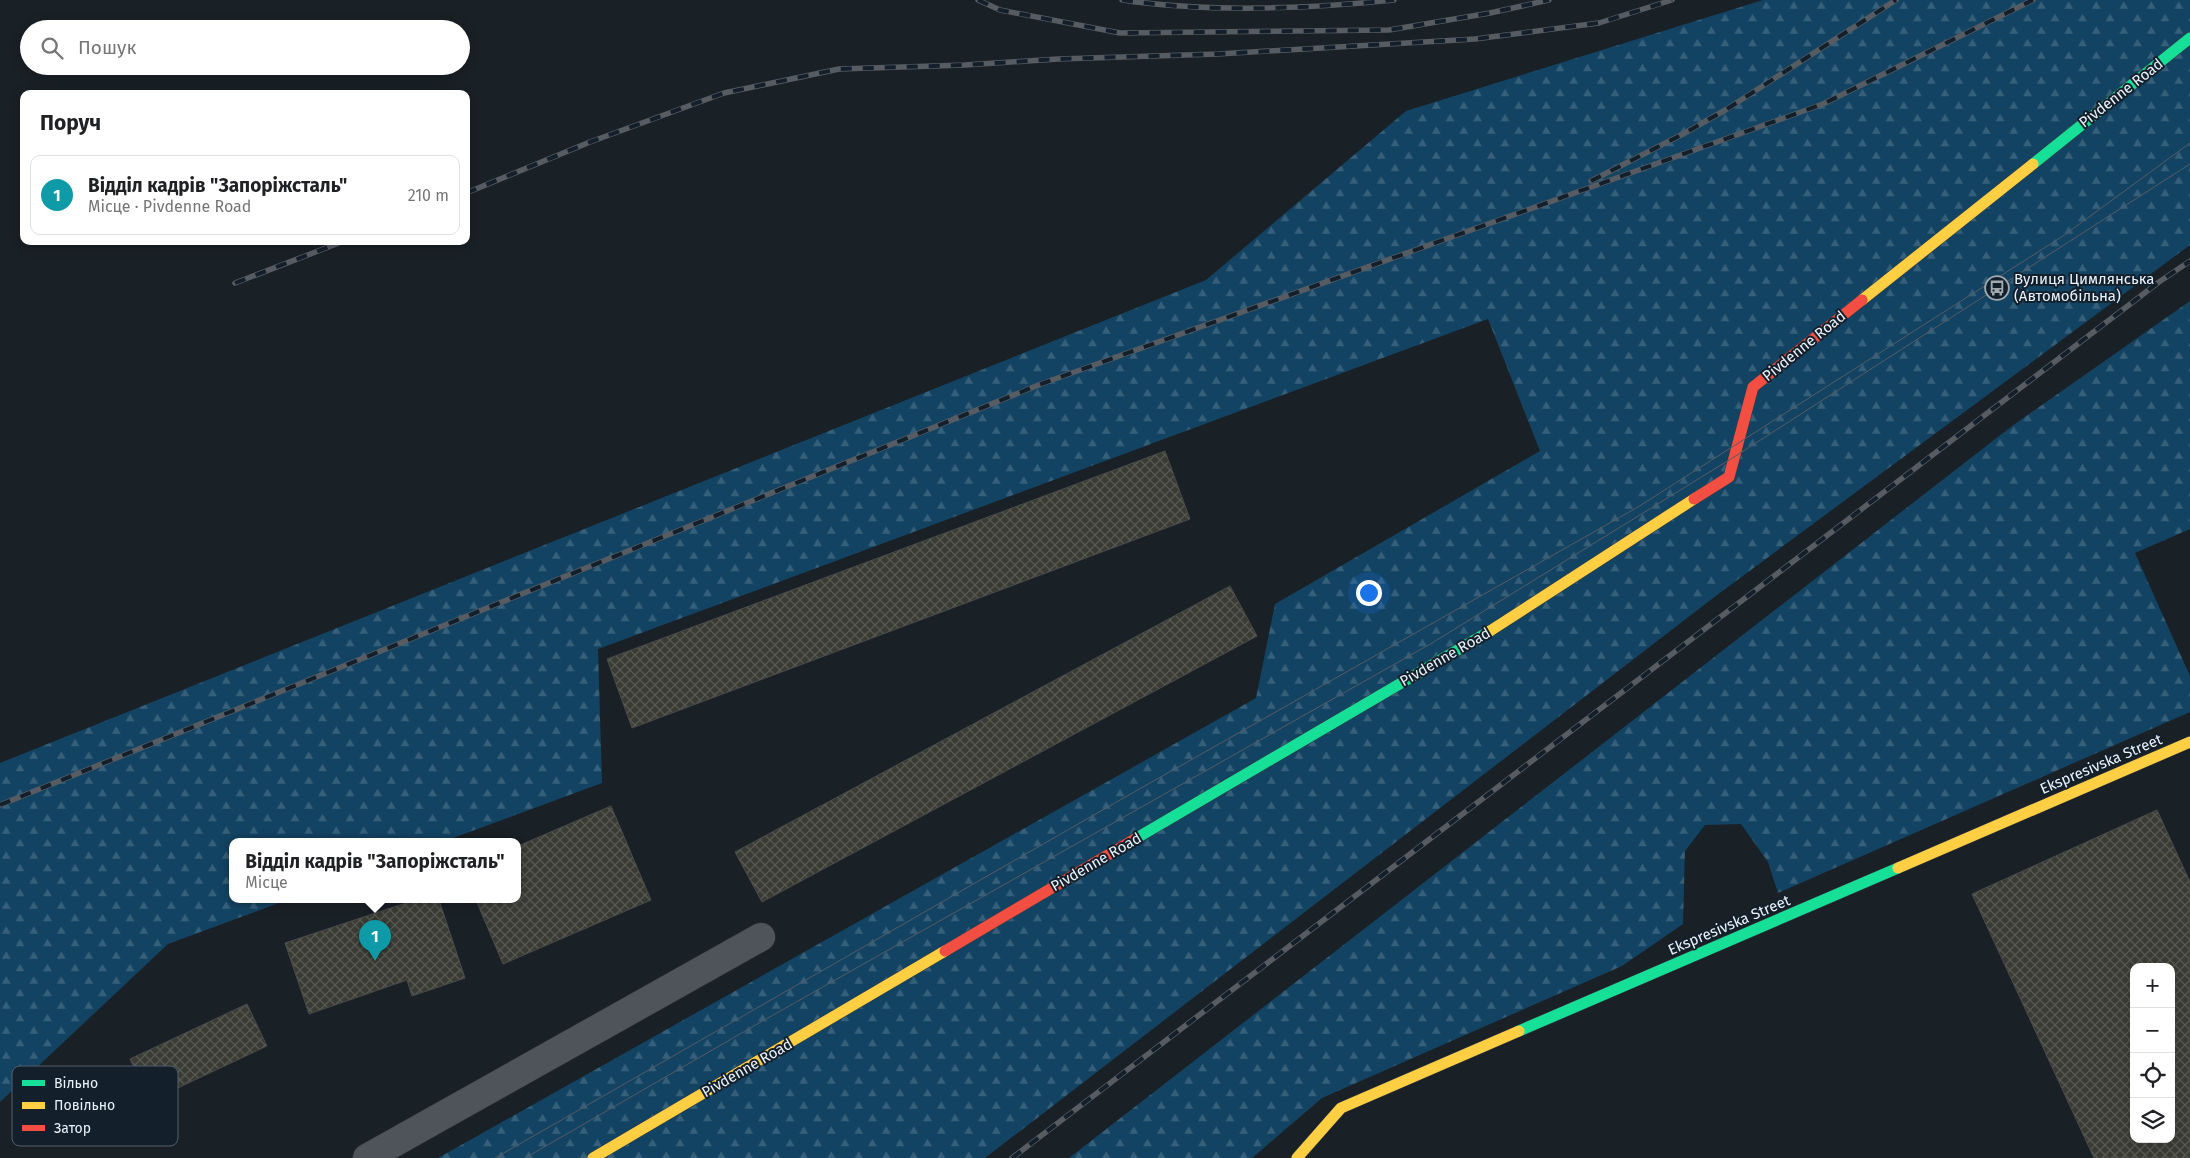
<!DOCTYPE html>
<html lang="uk">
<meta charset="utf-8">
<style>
:root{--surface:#fff;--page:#f2f2f2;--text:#202124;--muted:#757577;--line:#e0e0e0;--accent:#5a5e63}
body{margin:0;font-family:"Fira Sans",sans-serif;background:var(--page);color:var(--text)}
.controls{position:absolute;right:15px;bottom:15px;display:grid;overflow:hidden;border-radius:10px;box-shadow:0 2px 12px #0003}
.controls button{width:45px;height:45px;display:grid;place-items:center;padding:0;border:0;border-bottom:1px solid var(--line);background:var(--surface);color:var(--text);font:25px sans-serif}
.you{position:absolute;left:1368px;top:592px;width:18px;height:18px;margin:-12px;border:4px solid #fff;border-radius:50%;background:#1a73e8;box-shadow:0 0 0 8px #1a73e833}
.badge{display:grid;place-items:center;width:32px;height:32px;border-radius:50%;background:var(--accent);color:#fff;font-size:16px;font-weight:700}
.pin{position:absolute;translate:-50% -41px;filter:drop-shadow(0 1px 2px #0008)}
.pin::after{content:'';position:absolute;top:26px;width:18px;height:15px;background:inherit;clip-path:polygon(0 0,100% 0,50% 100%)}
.popup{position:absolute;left:229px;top:838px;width:292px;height:65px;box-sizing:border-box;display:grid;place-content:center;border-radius:10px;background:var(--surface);filter:drop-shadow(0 1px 4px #0005);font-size:16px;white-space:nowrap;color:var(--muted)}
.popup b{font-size:19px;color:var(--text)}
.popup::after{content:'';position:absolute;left:50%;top:100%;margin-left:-10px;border:10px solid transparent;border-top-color:var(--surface)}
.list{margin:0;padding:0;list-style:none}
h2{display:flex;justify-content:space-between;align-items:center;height:65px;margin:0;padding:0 20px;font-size:21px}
h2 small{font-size:16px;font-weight:400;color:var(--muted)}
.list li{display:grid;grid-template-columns:32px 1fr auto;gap:15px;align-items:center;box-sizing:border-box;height:80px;margin:0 10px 10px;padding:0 10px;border:1px solid var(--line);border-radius:10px}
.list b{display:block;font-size:19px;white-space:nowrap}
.list p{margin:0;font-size:16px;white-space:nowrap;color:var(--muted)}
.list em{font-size:16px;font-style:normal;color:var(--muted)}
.icon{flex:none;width:28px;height:28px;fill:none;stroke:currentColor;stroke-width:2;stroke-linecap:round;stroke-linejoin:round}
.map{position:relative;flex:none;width:2190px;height:1158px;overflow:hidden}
.search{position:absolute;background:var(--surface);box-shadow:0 2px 12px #0003;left:20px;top:20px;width:450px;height:55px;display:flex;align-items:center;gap:12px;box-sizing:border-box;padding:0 18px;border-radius:28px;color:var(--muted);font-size:19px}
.panel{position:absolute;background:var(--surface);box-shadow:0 2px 12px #0003;left:20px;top:90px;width:450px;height:155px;border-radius:10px}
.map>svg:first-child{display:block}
.forest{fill:url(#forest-firs)}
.building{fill:url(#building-cross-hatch);stroke:#494b4a;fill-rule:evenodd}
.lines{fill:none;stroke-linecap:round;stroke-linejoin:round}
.street-casing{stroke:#363c42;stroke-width:29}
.fast-casing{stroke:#363c42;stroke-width:12}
.slow-casing{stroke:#363c42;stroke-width:12}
.jam-casing{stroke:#363c42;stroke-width:12}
.street{stroke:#4e5459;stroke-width:28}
.fast{stroke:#16e098;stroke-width:11}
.slow{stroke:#ffcf43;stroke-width:11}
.jam{stroke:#f24e42;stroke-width:11}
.tram{stroke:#565c62;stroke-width:1}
.rail-casing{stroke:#565c62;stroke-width:5.5}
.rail{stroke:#13202c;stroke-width:4;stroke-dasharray:11;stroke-linecap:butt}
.labels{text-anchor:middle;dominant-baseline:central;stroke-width:4;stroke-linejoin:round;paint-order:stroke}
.street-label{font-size:15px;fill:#eaf3fb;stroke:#13202c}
.poi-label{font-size:15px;fill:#eaf3fb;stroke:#13202c;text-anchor:start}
.key{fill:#13202c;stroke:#545f6a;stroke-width:1}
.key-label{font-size:14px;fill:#eaf3fb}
</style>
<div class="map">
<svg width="2190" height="1158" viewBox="0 0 2190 1158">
<defs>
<pattern id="forest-firs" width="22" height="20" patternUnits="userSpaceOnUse" patternTransform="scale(1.25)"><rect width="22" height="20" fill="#134363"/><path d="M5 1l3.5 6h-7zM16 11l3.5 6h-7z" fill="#365f7a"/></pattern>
<pattern id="building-cross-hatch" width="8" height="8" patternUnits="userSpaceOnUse" patternTransform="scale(1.25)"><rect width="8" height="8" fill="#3a3c34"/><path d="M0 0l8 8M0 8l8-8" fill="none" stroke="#575952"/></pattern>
</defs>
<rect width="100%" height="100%" fill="#192026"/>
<path class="forest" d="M1763,0H2190V245L1717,595L985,1158H438L1256,698L1275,604L1540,451L1488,319L598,649L602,783L442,842H232V900H287L168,944L0,1102V763L1206,280L1406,111Z
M2190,301V529L2135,553L2190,676V712L1778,893L1768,862L1741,824L1705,825L1685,851L1683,924L1622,966L1322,1098L1252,1158H1069L2012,426Z"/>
<path class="building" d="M1165,451L1190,519L632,728L607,659Z
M1230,586L1257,636L762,902L735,852Z
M611,806L651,900L503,964L476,900H518V846Z
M2157,810L2190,882V1158H2094L1972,894ZM2134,967H2171V1139H2134Z
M415,900H439L465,978L412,996L407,980L309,1014L285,943Z
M247,1004L267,1046L150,1101L130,1059Z"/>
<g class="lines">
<g class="street-casing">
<path id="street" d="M367,1158L761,937"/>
</g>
<g class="fast-casing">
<path id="fast" d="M2033,164L2190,38
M1135,839L1490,631
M1519,1031L1898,868"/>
</g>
<g class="slow-casing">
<path id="slow" d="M1862,300L2033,164
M1490,631L1694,499
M1898,868L2190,742
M593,1158L945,951
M1297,1158L1341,1108L1519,1031"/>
</g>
<g class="jam-casing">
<path id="jam" d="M1694,499L1729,477L1753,387L1862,300
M945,951L1135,839"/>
</g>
<use href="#street" class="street"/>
<use href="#fast" class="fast"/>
<use href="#slow" class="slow"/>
<use href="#jam" class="jam"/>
<path class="tram" d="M495,1158L1120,800L1638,507L2063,236L2190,143
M525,1158L766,1019L1432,643L1734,457L2190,164"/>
<g class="rail-casing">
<path id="rail" d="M978,0L1000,10L1120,33L1389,30L1490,13L1549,0
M1122,0C1211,13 1305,9 1394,0
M1591,181L1683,134L1727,109L1896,0
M466,193L590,142L724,93L839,69L965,65L1058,59L1218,54L1475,39L1599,23L1672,0
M235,283L344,241
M0,805L1041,384L1823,104L2033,0
M1012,1158L2159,282L2190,261"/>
</g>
<use href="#rail" class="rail"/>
</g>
<defs>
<g id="bus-ring" transform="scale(1.25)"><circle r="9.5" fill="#13202c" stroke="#a1a9b0" stroke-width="1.5"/><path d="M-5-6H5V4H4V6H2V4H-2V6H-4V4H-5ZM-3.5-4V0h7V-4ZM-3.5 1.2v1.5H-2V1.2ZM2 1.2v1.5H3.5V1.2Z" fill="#a1a9b0"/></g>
</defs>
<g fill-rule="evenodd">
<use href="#bus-ring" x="1997" y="288"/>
</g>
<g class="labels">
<g class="street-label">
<text transform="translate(2121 93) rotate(-38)">Pivdenne Road</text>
<text transform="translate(1804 346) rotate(-39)">Pivdenne Road</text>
<text transform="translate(1445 657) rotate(-30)">Pivdenne Road</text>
<text transform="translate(2101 764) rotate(-23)">Ekspresivska Street</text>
<text transform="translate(1096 862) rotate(-30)">Pivdenne Road</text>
<text transform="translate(1729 925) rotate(-23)">Ekspresivska Street</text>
<text transform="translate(747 1068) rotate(-30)">Pivdenne Road</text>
</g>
<g class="poi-label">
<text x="2014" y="279">Вулиця Цимлянська<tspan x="2014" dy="17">(Автомобільна)</tspan></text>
</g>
</g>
<rect x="12" y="1066" width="166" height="80" rx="8" class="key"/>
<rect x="22" y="1080" width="23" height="6" fill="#16e098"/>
<rect x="22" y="1102" width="23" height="7" fill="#ffcf43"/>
<rect x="22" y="1125" width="23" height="6" fill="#f24e42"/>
<g class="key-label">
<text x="54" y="1088">Вільно</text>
<text x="54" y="1110">Повільно</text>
<text x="54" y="1133">Затор</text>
</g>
</svg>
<div class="controls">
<button>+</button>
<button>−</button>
<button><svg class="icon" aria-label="locate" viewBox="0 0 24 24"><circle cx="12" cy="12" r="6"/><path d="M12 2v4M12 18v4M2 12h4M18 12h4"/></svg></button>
<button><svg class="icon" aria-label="layers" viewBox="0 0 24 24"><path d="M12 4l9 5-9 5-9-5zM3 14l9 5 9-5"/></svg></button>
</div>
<div class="you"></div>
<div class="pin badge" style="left:375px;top:961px;background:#0f9aa8">1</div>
<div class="popup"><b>Відділ кадрів &quot;Запоріжсталь&quot;</b>Місце</div>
<div class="search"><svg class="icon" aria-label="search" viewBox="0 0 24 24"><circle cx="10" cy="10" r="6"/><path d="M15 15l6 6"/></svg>Пошук</div>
<section class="panel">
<h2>Поруч<small></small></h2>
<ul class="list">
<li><span class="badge" style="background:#0f9aa8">1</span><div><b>Відділ кадрів &quot;Запоріжсталь&quot;</b><p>Місце · Pivdenne Road</p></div><em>210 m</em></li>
</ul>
</section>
</div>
